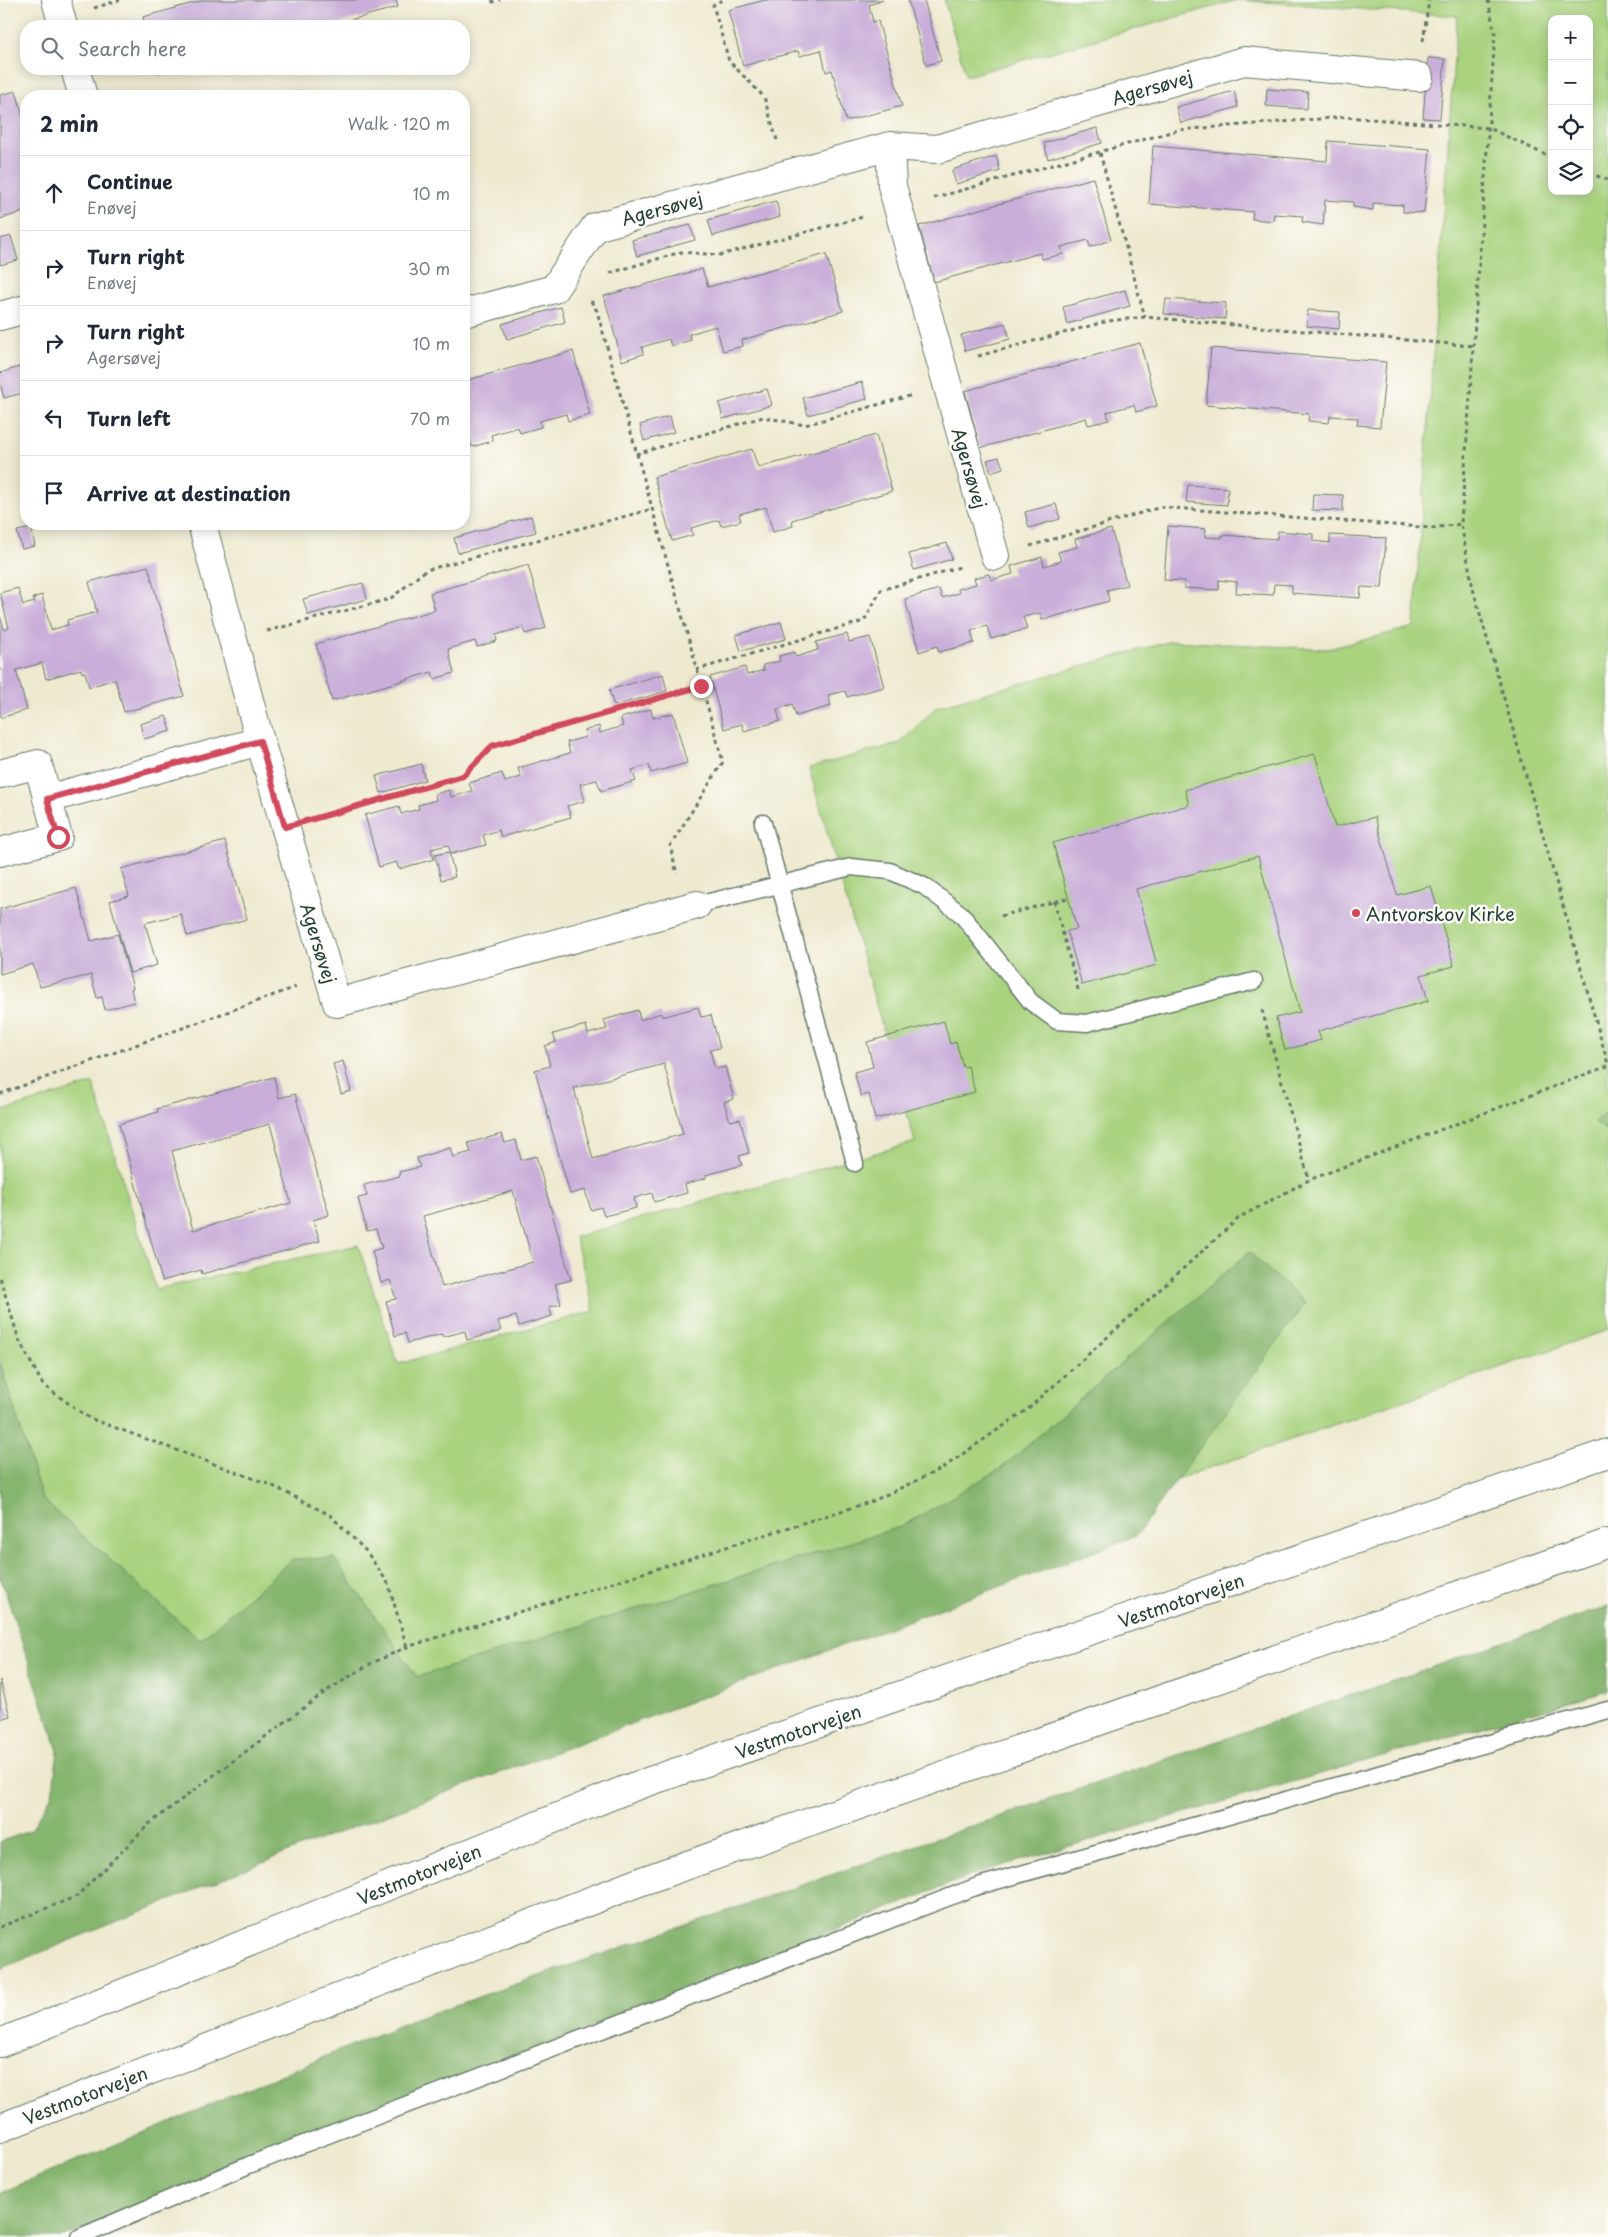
<!DOCTYPE html>
<meta charset="utf-8">
<style>
:root{--surface:#fff;--page:#f2f2f3;--text:#1f2937;--muted:#747a83;--line:#e0e1e3}
body{margin:0;font-family:"Playpen Sans",sans-serif;background:var(--page);color:var(--text)}
.controls{position:absolute;right:15px;top:15px;display:grid;overflow:hidden;border-radius:10px;box-shadow:0 2px 12px #0003}
.controls button{width:45px;height:45px;display:grid;place-items:center;padding:0;border:0;border-bottom:1px solid var(--line);background:var(--surface);color:var(--text);font:25px sans-serif}
.stop{position:absolute;width:15px;height:15px;margin:-11px;border:4px solid #d1495b;border-radius:50%;background:#fff}
.stop.end{background:#d1495b;border-color:#fff;box-shadow:0 1px 5px #0008}
.list{margin:0;padding:0;list-style:none}
h2{display:flex;justify-content:space-between;align-items:center;height:65px;margin:0;padding:0 20px;font-size:21px}
h2 small{font-size:16px;font-weight:400;color:var(--muted)}
.list li{display:grid;grid-template-columns:32px 1fr auto;gap:15px;align-items:center;box-sizing:border-box;height:75px;padding:0 20px;border-top:1px solid var(--line)}
.list b{display:block;font-size:19px;white-space:nowrap}
.list p{margin:0;font-size:16px;white-space:nowrap;color:var(--muted)}
.list em{font-size:16px;font-style:normal;color:var(--muted)}
.icon{flex:none;width:28px;height:28px;fill:none;stroke:currentColor;stroke-width:2;stroke-linecap:round;stroke-linejoin:round}
.map{position:relative;flex:none;width:1608px;height:2237px;overflow:hidden}
.search{position:absolute;background:var(--surface);box-shadow:0 2px 12px #0003;left:20px;top:20px;width:450px;height:55px;display:flex;align-items:center;gap:12px;box-sizing:border-box;padding:0 18px;border-radius:20px;color:var(--muted);font-size:19px}
.panel{position:absolute;background:var(--surface);box-shadow:0 2px 12px #0003;left:20px;top:90px;width:450px;height:440px;border-radius:20px}
.map>svg:first-child{display:block}
.green{fill:#a9d37f;stroke:#64885a;fill-rule:evenodd}
.forest{fill:#86b56e;stroke:#527951}
.building{fill:#c9aed9;fill-rule:evenodd}
.lines{fill:none;stroke-linecap:round;stroke-linejoin:round}
.service-casing{stroke:#67796a;stroke-width:19}
.minor-casing{stroke:#67796a;stroke-width:30}
.motorway-casing{stroke:#67796a;stroke-width:30}
.path{stroke:#67796a;stroke-width:3;stroke-dasharray:4 4;stroke-linecap:butt}
.service{stroke:#fff;stroke-width:16}
.minor{stroke:#fff;stroke-width:28}
.motorway{stroke:#fff;stroke-width:28}
.route{stroke:#d1495b;stroke-width:6}
.poi-dot{fill:#d1495b;stroke:#fdfcf7;stroke-width:2}
.labels{text-anchor:middle;dominant-baseline:central;stroke-width:5;stroke-linejoin:round;paint-order:stroke}
.street-label{font-size:18px;fill:#1f3d34;stroke:#fdfcf7}
.poi-label{font-size:18px;fill:#1f3d34;stroke:#fdfcf7;text-anchor:start}
</style>
<div class="map">
<svg width="1608" height="2237" viewBox="0 0 1608 2237">
<rect width="100%" height="100%" fill="#fdfcf7"/>
<filter id="ink" filterUnits="userSpaceOnUse"><feTurbulence type="fractalNoise" baseFrequency=".02" numOctaves="2"/><feDisplacementMap in="SourceGraphic" scale="10" xChannelSelector="R" yChannelSelector="G"/><feConvolveMatrix kernelMatrix="1 2 1 2 8 2 1 2 1" color-interpolation-filters="sRGB"/></filter>
<filter id="wash" filterUnits="userSpaceOnUse"><feTurbulence type="fractalNoise" baseFrequency=".0096" numOctaves="4" result="noise"/><feDisplacementMap in="SourceGraphic" scale="20" xChannelSelector="R" yChannelSelector="G"/><feGaussianBlur stdDeviation="1.12" result="paint"/><feColorMatrix in="noise" values="0 0 0 0 0 0 0 0 0 0 0 0 0 0 0 0 0 1.4 0 .05"/><feComposite in="paint" operator="in"/></filter>
<g filter="url(#wash)">
<rect width="100%" height="100%" fill="#eee9cf"/>
<path class="green" d="M944,0H1608V1111L1595,1122L1608,1131V1330L1177,1479L1305,1303L1249,1252L1003,1467L903,1526L417,1677L334,1558L293,1559L200,1640L42,1499L0,1363V1112L93,1083L156,1289L358,1245L398,1364L594,1311L575,1237L915,1142L809,768L900,743L936,707L1171,641L1328,649L1414,627L1457,16L1238,0L966,76ZM1552,19H1589V191H1552Z"/>
<path class="forest" d="M1608,1111V1131L1595,1122Z
M1249,1252L1305,1303L1136,1536L308,1844L0,1969V1842L31,1830L52,1795L58,1751L0,1576V1363L42,1499L200,1640L293,1559L334,1558L417,1677L903,1526L1003,1467Z
M1608,1606V1691L980,1872L64,2237H0V2193L412,2020Z"/>
<g id="blocks">
<path class="building" d="M204,0H396L398,7L328,26H145L143,17Z
M765,0H883L869,5L873,22L878,21L902,106L846,121L832,70L826,72L821,50L800,56L798,51L743,66L728,10Z
M908,0H924L941,61L926,65Z
M1428,58L1445,59L1440,119L1423,118Z
M157,69H171L158,73Z
M1267,89L1308,92L1307,109L1266,106Z
M16,91L26,128V211L0,219V95Z
M1234,91L1238,107L1181,123L1176,107Z
M1097,128L1102,143L1048,159L1044,143Z
M1328,141L1430,149L1424,213L1403,212V205L1373,203V210L1353,207V202L1325,200L1323,225L1302,222L1303,216L1274,214L1273,221L1252,219L1253,212L1149,204L1153,146L1327,161Z
M996,156L1000,171L956,184L952,170Z
M1093,178L1111,240L1090,247L1088,240L1061,247L1063,254L1042,259L1040,253L934,282L919,226Z
M776,201L780,217L713,236L708,220Z
M690,225L695,240L637,256L632,240Z
M11,236L18,260L0,265V239Z
M826,254L843,311L742,340L743,346L723,351L716,326L689,334L691,340L671,346L669,339L642,347L643,354L622,361L604,296L702,269L708,287Z
M1125,290L1130,306L1067,324L1063,307Z
M1166,299L1226,303L1225,319L1164,314Z
M561,307L565,322L507,339L502,324Z
M1308,310L1340,312L1339,329L1307,326Z
M1005,323L1010,339L965,351L961,335Z
M1140,343L1157,406L1136,412L1134,405L1107,412L1109,420L1088,425L1086,418L980,448L965,391Z
M1211,348L1386,362L1380,427L1357,425L1358,418L1330,416L1329,423L1308,421L1309,414L1206,405Z
M573,351L590,415L568,421L566,414L540,421L541,427L520,433L518,427L491,435L493,441L472,447L470,440L464,442V381Z
M26,365V392L4,398L0,383V373Z
M862,382L867,399L808,415L803,398Z
M767,389L772,405L723,419L719,403Z
M670,416L674,432L644,441L640,425Z
M876,435L892,491L792,520L793,526L773,532L766,507L739,514L741,521L721,526L719,520L691,528L693,535L672,541L654,477L752,449L758,468Z
M999,457L1003,468L991,472L987,460Z
M1188,485L1228,488L1227,505L1186,502Z
M1313,494L1343,495V511L1312,510Z
M1056,504L1060,519L1029,528L1025,512Z
M531,516L536,532L458,553L454,538Z
M1168,526L1206,529L1205,537L1222,538V535L1277,539L1278,531L1313,534V541L1330,543V535L1386,538L1382,588L1361,587L1360,598L1292,593V585L1274,584L1273,595L1236,593L1237,582L1219,580V590L1184,588L1185,581L1164,580Z
M31,528L35,546L22,549L17,531Z
M1111,529L1127,585L1107,590L1109,601L1042,620L1040,613L1023,617L1027,629L991,639L987,626L971,631L974,643L939,652L937,646L919,652L905,599L939,589L942,598L959,593L958,589L976,584L974,578L989,574L991,580L1013,574L1011,566L1042,557L1044,566L1061,561L1058,552L1077,547L1075,539Z
M947,543L952,559L914,570L909,554Z
M528,565L546,628L525,634L523,627L496,635L497,641L477,647L475,641L448,649L454,673L434,679L432,672L332,701L316,644L435,610L430,593Z
M148,566L184,696L124,712L115,679L89,687L85,672L82,673L81,669L46,679L42,663L16,670L27,710L0,718V616L4,630L9,628L0,593L18,588L23,605L35,602L33,598L42,595L51,630L68,625L67,620L97,612L89,582Z
M363,583L367,599L308,615L303,599Z
M781,622L786,639L741,651L736,635Z
M847,634L849,642L870,637L884,687L847,697L845,691L828,695L831,706L796,716L792,704L777,709L780,721L744,731L742,724L724,729L710,677L745,667L747,675L764,670L763,665L780,661L779,656L794,652L796,657L818,650L816,642Z
M663,674L667,691L614,706L609,690Z
M651,709L653,718L673,713L687,763L651,773L649,765L632,770L636,781L601,791L597,780L580,784L585,801L567,806L571,817L501,837L499,830L483,835L486,845L451,854L448,845L431,849L434,859L399,869L396,862L379,867L365,815L399,806L401,814L419,809L418,805L436,800L435,794L449,790L451,797L472,791L469,783L502,773L505,782L521,777L518,768L570,753L567,742L586,737L584,731L599,726L600,733L623,726L621,718Z
M166,716L171,731L144,739L140,724Z
M1315,754L1335,827L1375,817L1397,895L1431,886L1454,966L1421,975L1428,1001L1318,1031L1321,1040L1285,1050L1276,1018L1300,1012L1258,856L1136,889L1157,965L1082,985L1067,931L1077,929L1053,843L1189,805L1185,790Z
M421,764L425,780L381,793L376,776Z
M225,841L247,919L187,936L181,914L145,923L157,965L130,973L110,901L129,896L121,869Z
M449,852L455,877L441,880L435,855Z
M76,888L91,941L118,934L133,988L131,989L134,1002L105,1010L102,997L97,998L91,975L40,987L33,964L0,974V909Z
M698,1007L701,1017L711,1015L720,1048L710,1050L715,1069L725,1067L734,1099L724,1102L730,1121L740,1119L749,1153L739,1156L742,1165L706,1175V1178L685,1184L687,1193L654,1202L652,1193L634,1198L636,1208L604,1216L601,1207L591,1210L585,1190L570,1194L535,1070L550,1066L545,1046L556,1042L553,1034L586,1025L588,1034L607,1029L604,1020L638,1010L640,1020L661,1013L662,1017ZM664,1064L683,1134L593,1159L574,1088Z
M944,1021L950,1044L956,1042L963,1067L968,1066L975,1092L875,1119L869,1094L861,1096L854,1072L873,1067L867,1042Z
M343,1061L351,1091L341,1094L333,1064Z
M274,1077L279,1098L295,1094L329,1215L313,1220L320,1241L202,1274L201,1270L162,1281L119,1124L158,1112L157,1109ZM270,1124L291,1203L193,1230L172,1151Z
M502,1134L505,1143L516,1140L521,1160L536,1156L571,1280L555,1284L561,1304L549,1307L552,1316L519,1326L516,1316L498,1321L501,1331L467,1340L465,1331L443,1337L442,1334L408,1343L405,1333L395,1336L386,1301L396,1299L390,1280L381,1283L372,1251L382,1248L376,1229L367,1231L358,1198L367,1196L364,1185L400,1176L399,1172L420,1167L417,1158L450,1148L453,1157L471,1152L468,1143ZM513,1191L533,1262L442,1287L423,1216Z
M0,1680L10,1716L0,1719Z"/>
</g>
</g>
<g filter="url(#ink)">
<use href="#blocks" fill-opacity="0" stroke="#67796a" stroke-width="1"/>
<g class="lines">
<g class="service-casing">
<path id="service" d="M763,823L855,1163
M697,905L851,867L890,871L924,886L961,914L1031,1002L1057,1021L1087,1023L1254,981
M80,2237L249,2165L978,1886L1608,1710"/>
</g>
<g class="minor-casing">
<path id="minor" d="M56,0L63,26
M75,69L83,96
M890,146L892,186L995,556
M464,313L554,289L595,227L890,146L937,149L1244,61L1419,77
M0,316L26,309
M202,524L260,741L337,1003L697,905
M0,774L38,764L58,837L0,852
M47,799L260,741"/>
</g>
<g class="motorway-casing">
<path id="motorway" d="M0,2043L630,1788L1608,1453
M0,2128L642,1881L1608,1543"/>
</g>
<path class="path" d="M492,0L493,2L500,0
M722,0L713,5L729,61L764,97L777,140
M1488,0L1495,34L1461,524L1473,589L1608,1064
M94,8L120,0
M1423,41L1429,0
M1100,153L1145,317
M1589,173L1608,180
M934,198L1178,130L1345,117L1489,128L1552,158
M610,273L681,252L720,255L863,217
M591,301L597,311L723,762L670,846L677,874
M978,356L1108,321L1145,317L1474,346
M636,454L763,417L805,425L913,395
M1030,546L1161,507L1432,528L1461,524
M267,631L390,599L426,570L652,509
M696,670L864,621L881,590L960,567
M319,817L463,775L493,746L701,686
M1054,901L1079,993
M1001,916L1068,898
M1262,1010L1309,1180
M0,1094L296,987
M0,1278L19,1340L43,1385L89,1418L271,1485L330,1515L366,1551L388,1583L407,1647
M0,1927L77,1896L149,1824L325,1692L368,1665L407,1647L873,1501L941,1469L1028,1409L1240,1217L1309,1180L1608,1066"/>
<use href="#service" class="service"/>
<use href="#minor" class="minor"/>
<use href="#motorway" class="motorway"/>
</g>
</g>
<g class="lines" filter="url(#ink)">
<path class="route" d="M58,837L47,799L260,741L285,827L463,776L492,746L701,686"/>
</g>
<circle class="poi-dot" cx="1356" cy="913" r="5"/>
<g class="labels">
<g class="street-label">
<text transform="translate(1152 87) rotate(-16)">Agersøvej</text>
<text transform="translate(662 208) rotate(-15)">Agersøvej</text>
<text transform="translate(970 468) rotate(74)">Agersøvej</text>
<text transform="translate(319 943) rotate(73)">Agersøvej</text>
<text transform="translate(1181 1600) rotate(-19)">Vestmotorvejen</text>
<text transform="translate(798 1731) rotate(-19)">Vestmotorvejen</text>
<text transform="translate(419 1874) rotate(-22)">Vestmotorvejen</text>
<text transform="translate(85 2095) rotate(-21)">Vestmotorvejen</text>
</g>
<g class="poi-label">
<text x="1366" y="913">Antvorskov Kirke</text>
</g>
</g>
</svg>
<div class="controls">
<button>+</button>
<button>−</button>
<button><svg class="icon" aria-label="locate" viewBox="0 0 24 24"><circle cx="12" cy="12" r="6"/><path d="M12 2v4M12 18v4M2 12h4M18 12h4"/></svg></button>
<button><svg class="icon" aria-label="layers" viewBox="0 0 24 24"><path d="M12 4l9 5-9 5-9-5zM3 14l9 5 9-5"/></svg></button>
</div>
<div class="stop" style="left:58px;top:837px"></div>
<div class="stop end" style="left:701px;top:686px"></div>
<div class="search"><svg class="icon" aria-label="search" viewBox="0 0 24 24"><circle cx="10" cy="10" r="6"/><path d="M15 15l6 6"/></svg>Search here</div>
<section class="panel">
<h2>2 min<small>Walk · 120 m</small></h2>
<ul class="list">
<li><svg class="icon" aria-label="ahead" viewBox="0 0 24 24"><path d="M12 20V5M6 11l6-6 6 6"/></svg><div><b>Continue</b><p>Enøvej</p></div><em>10 m</em></li>
<li><svg class="icon" aria-label="right" viewBox="0 0 24 24"><path d="M7 20v-9h11M14 6l5 5-5 5"/></svg><div><b>Turn right</b><p>Enøvej</p></div><em>30 m</em></li>
<li><svg class="icon" aria-label="right" viewBox="0 0 24 24"><path d="M7 20v-9h11M14 6l5 5-5 5"/></svg><div><b>Turn right</b><p>Agersøvej</p></div><em>10 m</em></li>
<li><svg class="icon" aria-label="left" viewBox="0 0 24 24"><path d="M17 20v-9H6M10 6l-5 5 5 5"/></svg><div><b>Turn left</b></div><em>70 m</em></li>
<li><svg class="icon" aria-label="arrive" viewBox="0 0 24 24"><path d="M6 21V4h12l-3 4 3 4H6"/></svg><div><b>Arrive at destination</b></div></li>
</ul>
</section>
</div>
